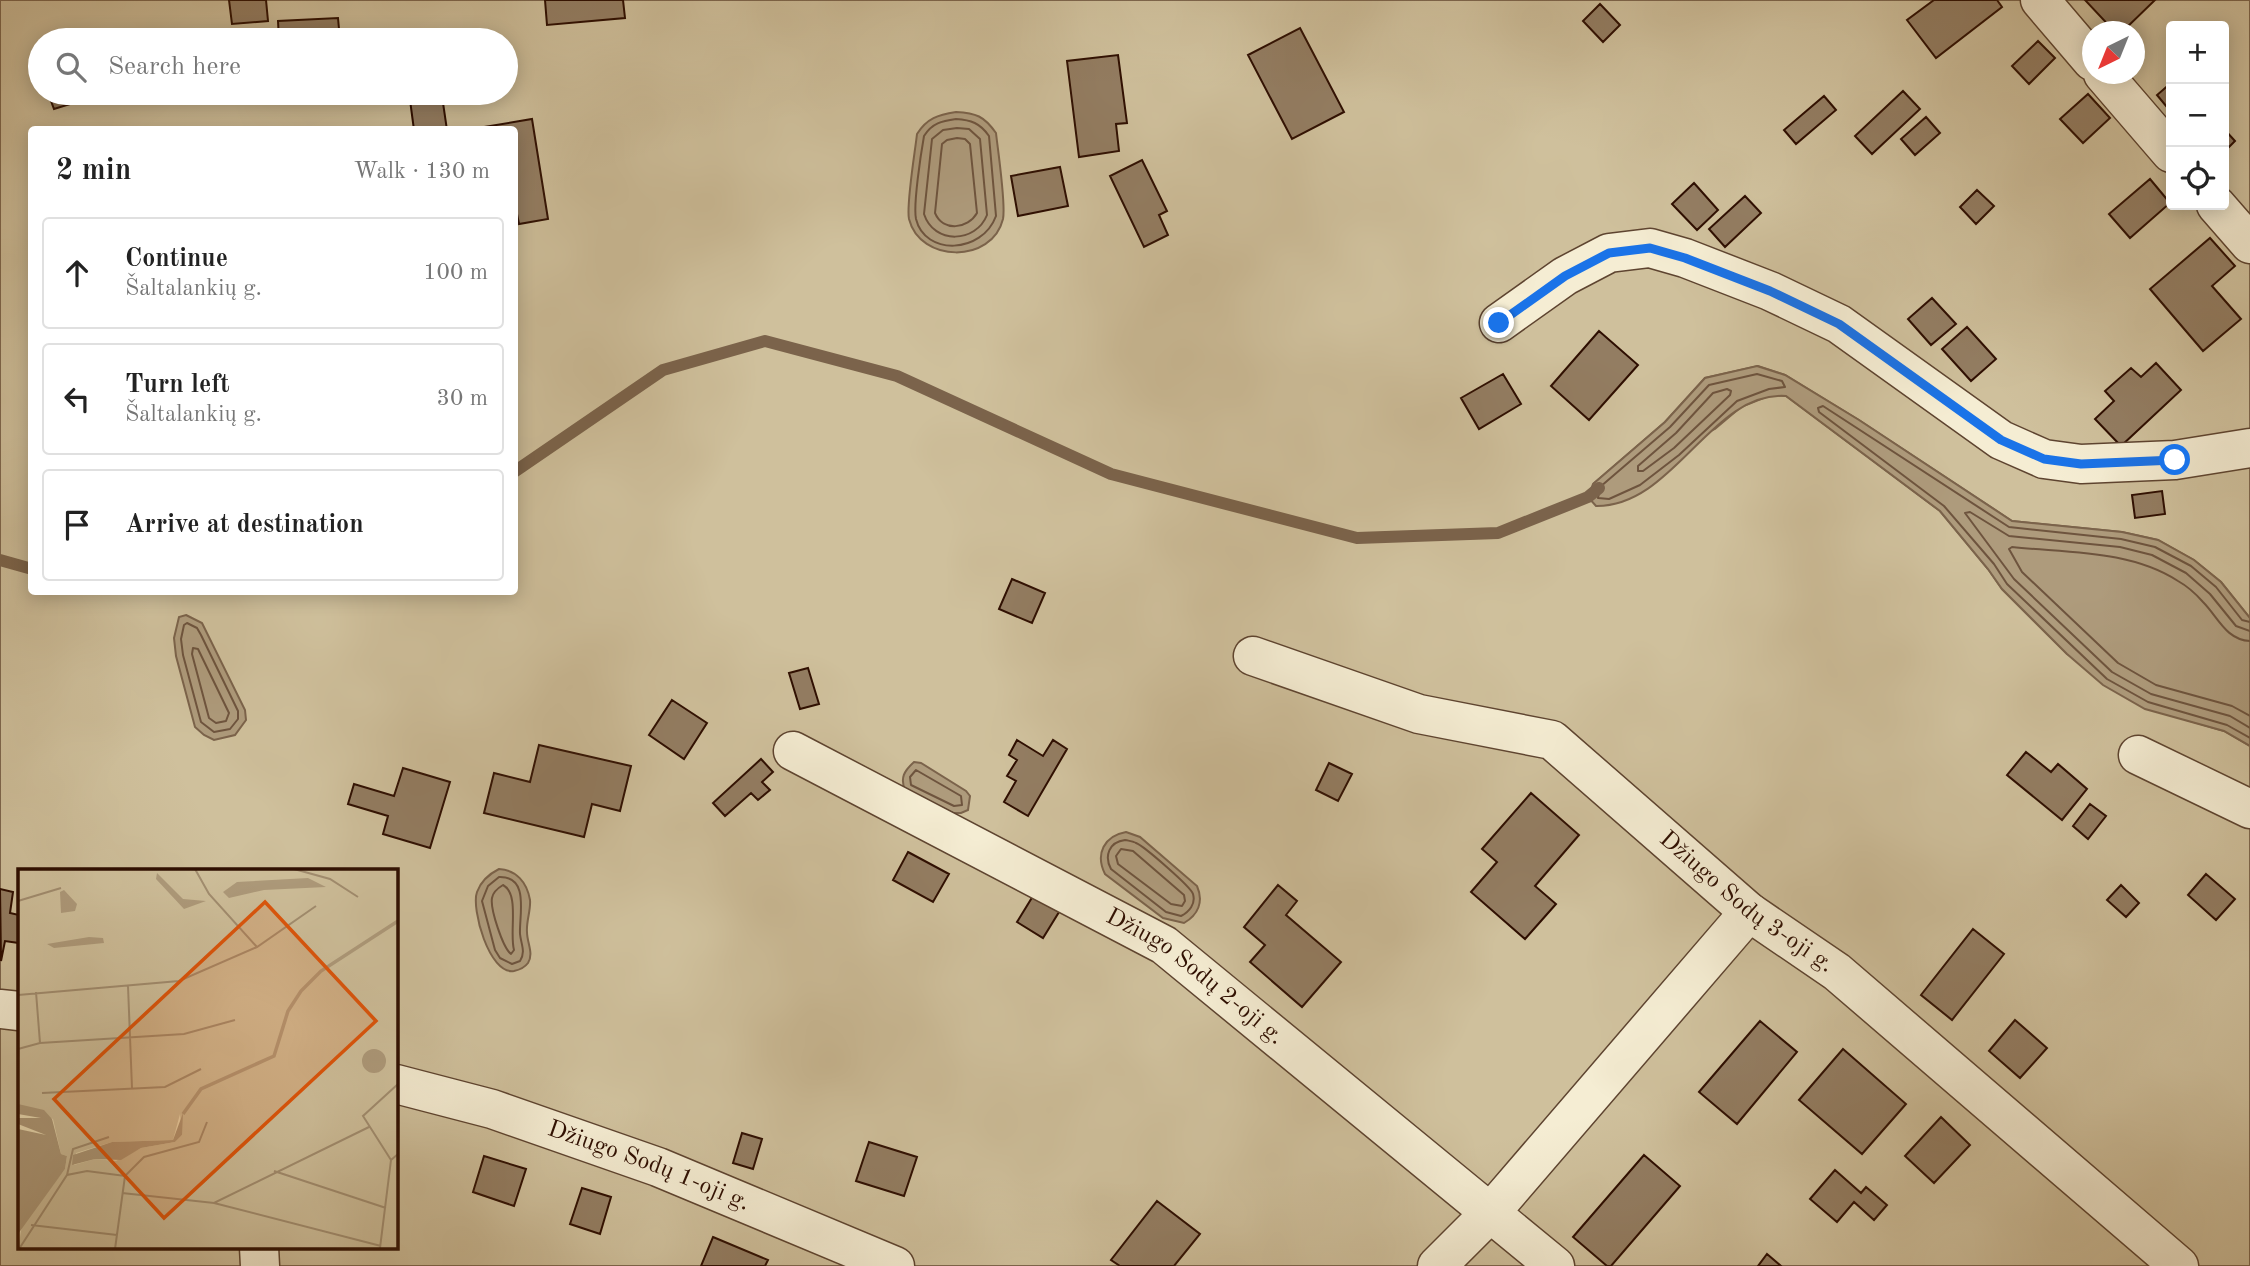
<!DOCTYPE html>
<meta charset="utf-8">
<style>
:root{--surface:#fff;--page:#f2f2f2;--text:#222;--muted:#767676;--line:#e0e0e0}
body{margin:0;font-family:"Old Standard TT",serif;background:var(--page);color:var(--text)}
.controls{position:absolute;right:21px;top:21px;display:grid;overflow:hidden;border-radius:7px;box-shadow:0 4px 18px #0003}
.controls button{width:63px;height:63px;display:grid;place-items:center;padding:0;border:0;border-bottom:2px solid var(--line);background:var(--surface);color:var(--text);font:35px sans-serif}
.compass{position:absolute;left:2082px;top:21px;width:63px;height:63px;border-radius:50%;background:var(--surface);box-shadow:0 4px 18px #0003;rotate:223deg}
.stop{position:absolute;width:21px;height:21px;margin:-16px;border:5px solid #1a73e8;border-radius:50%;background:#fff}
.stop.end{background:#1a73e8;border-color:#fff;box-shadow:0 2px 7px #0008}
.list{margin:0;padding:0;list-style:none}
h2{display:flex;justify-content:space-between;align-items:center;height:91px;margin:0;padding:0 28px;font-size:30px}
h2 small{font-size:23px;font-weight:400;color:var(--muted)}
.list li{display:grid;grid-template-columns:46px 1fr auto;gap:21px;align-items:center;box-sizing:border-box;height:112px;margin:0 14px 14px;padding:0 14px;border:2px solid var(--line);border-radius:7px}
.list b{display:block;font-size:26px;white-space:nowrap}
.list p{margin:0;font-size:23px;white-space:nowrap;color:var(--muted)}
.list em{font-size:23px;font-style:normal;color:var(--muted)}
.icon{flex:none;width:38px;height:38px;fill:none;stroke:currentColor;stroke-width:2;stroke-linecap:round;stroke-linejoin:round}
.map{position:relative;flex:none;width:2250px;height:1266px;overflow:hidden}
.search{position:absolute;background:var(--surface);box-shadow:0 4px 18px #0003;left:28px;top:28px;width:490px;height:77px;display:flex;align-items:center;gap:18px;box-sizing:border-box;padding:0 24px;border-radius:38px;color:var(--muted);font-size:26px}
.panel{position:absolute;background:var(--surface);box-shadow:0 4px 18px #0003;left:28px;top:126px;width:490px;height:469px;border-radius:7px}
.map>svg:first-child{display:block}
.green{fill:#cfc09c;stroke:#7e674e;stroke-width:2;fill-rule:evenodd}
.water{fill:#ae9b7c;stroke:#7b634b;stroke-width:2}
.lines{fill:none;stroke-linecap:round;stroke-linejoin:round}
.shore{stroke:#6e543e;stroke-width:2}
.stream{stroke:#7b634b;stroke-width:12}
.building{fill:#937d62;stroke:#2e0e01;stroke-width:2}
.minor-casing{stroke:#5e4430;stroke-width:41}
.minor{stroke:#f5edd3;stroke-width:38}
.route{stroke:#1a73e8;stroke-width:9}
.labels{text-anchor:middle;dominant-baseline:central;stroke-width:7;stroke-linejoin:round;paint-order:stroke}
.street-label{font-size:24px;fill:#2e0e01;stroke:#f5edd3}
.inset-river{fill:none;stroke:#ae9b7c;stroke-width:3.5}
.inset-road{fill:none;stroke:#a28e71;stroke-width:2}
.view{fill:#df550b;fill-opacity:0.15;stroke:#df550b;stroke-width:3.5}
.inset-edge{fill:none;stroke:#2e0e01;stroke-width:3.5}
</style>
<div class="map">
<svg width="2250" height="1266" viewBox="0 0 2250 1266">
<rect width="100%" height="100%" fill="#f0e4bc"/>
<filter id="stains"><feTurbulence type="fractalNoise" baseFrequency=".00286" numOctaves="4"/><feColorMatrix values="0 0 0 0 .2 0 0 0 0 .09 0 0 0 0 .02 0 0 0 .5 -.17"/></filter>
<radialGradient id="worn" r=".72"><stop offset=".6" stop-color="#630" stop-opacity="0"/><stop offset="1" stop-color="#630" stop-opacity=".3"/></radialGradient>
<path class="green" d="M0,0H2250V618L2221,582L2194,560L2158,540L2122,532L2012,521L1859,420L1785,375L1758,366L1705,378L1665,422L1593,484L1715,429L1741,407L1771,395L1786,396L1940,511L1988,569L2002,589L2067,654L2187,720L2224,731L2250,746V1266H0ZM2171,26H2224V205H2171ZM2092,32H2134V74H2092ZM40,40H506V93H40ZM32,130H514V592H32ZM19,870H396V1247H19Z"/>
<path class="water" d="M956,112C976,113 984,116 996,133C998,151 1006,204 1003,219C992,264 920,263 909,219C906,205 915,152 917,134C927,118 938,115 956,112Z
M1757,366L1785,375L1859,420L2012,521L2122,532L2158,540L2194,560L2221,582L2250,618V746L2224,731L2145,709L2103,685L2067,654L2002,589L1988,569L1940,511L1786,396C1711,391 1674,507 1596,506L1588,497L1593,484L1665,422L1705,378Z
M186,615L202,623L245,710L246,720L235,735L214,740L204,735L195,727L176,656L174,638L179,617Z
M914,762L921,763L966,791L970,796L968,810L961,813H953L905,790C900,778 904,771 914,762Z
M1126,832L1140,837L1197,886C1204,902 1198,915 1184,923L1163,918L1105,874C1095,854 1104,836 1126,832Z
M499,869C516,870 527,882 530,900C531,910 526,922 527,932C527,943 534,953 528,963C525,967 519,970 514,971C489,975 471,908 477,892C481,881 489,874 499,869Z"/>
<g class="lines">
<path class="shore" d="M956,119C971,120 980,123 989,136L996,216C982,254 925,256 916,219C913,205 921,153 924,136C932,123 942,121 956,119Z
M957,128L969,129L980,139L987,215C976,243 934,245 924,214L932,139L943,130Z
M957,138L965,139L970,144L977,213C968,229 943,232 935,213L942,144L947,140Z
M1757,374L1782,381L1785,387L1769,389L1737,401L1679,455L1640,485L1609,499L1598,498L1600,487L1670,427L1709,385Z
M1727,389L1731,391L1730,395L1674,448L1643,471H1638V466L1676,433L1713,393Z
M2250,622L2242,620L2216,587L2191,566L2155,547L2121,539L2009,527L1823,406L1818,408L1819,412L1944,506L1994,564L2007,584L2107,679L2148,702L2227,725L2250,738
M187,623L197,628L201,635L238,711V719L230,729L214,732L201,722L183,655L181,639L184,625Z
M2250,631L2236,626L2210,594L2186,573L2152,555L2120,547L2009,536L1970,512L1965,513L2014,579L2112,672L2151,694L2230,716L2250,728
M2250,641C2226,640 2218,617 2203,602C2196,594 2187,586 2178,581C2130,550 2068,553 2012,547L2009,549L2022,572L2118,663L2156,685L2232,706L2250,716
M193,648L198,649L229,713L226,721L216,723L209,718L192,654Z
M916,770L961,796L962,805L954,806L911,785L910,777Z
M1125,840C1126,840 1135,842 1136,843C1144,846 1191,887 1193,894C1196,904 1189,912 1181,916L1166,912L1111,869C1104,856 1109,842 1125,840Z
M1121,849L1133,851L1184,895L1185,901L1182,906L1171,904L1118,864L1116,856Z
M499,877C530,876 519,915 520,934C521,944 526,952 520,961L512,964L500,958L495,950L482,901L488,886Z
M503,885C520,894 509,932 514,950L511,954C503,948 490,909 492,898C493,892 498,888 503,885Z"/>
<path class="stream" d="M514,472L663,370L765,341L897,376L1111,474L1357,538L1498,533L1588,497L1599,488
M0,560L32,569"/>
</g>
<path class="building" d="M229,0H266L268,21L232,24Z
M545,0H623L625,18L547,25Z
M1934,0H1997L2002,7L1936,58L1907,20Z
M2085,0H2155L2122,32H2115Z
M1600,4L1620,25L1603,42L1583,21Z
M338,18L340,40H279L278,21Z
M1300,28L1344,112L1292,139L1248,55Z
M2038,41L2055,58L2029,84L2012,66Z
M1118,55L1127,123L1116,124L1119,151L1079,157L1067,61Z
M2171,83V112L2157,95Z
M1903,91L1920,109L1872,154L1855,136Z
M48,93H87L89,98L54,109Z
M2088,94L2110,118L2083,143L2060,119Z
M442,96L447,130H414L410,100Z
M1824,96L1836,110L1796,144L1784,130Z
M1926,117L1940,133L1915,155L1901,139Z
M532,119L548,219L519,224L514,199V130L478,128Z
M2224,129L2235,141L2224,152Z
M1142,160L1167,211L1159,215L1168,235L1144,247L1110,176Z
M1060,167L1068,206L1018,216L1011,176Z
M2150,179L2170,203L2130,238L2109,214Z
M1694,183L1718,210L1697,230L1672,204Z
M1977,190L1994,206L1976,224L1960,207Z
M1745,196L1761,213L1725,247L1709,229Z
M2210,238L2235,266L2212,286L2241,319L2203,351L2150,289Z
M1932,298L1956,324L1931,345L1908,319Z
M1967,327L1996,359L1971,381L1942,349Z
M1599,331L1638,365L1589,420L1551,386Z
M2156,363L2181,390L2121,446L2095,419L2114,401L2105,391L2131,368L2141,377Z
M1503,374L1521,404L1479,429L1461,398Z
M2162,491L2165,514L2135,518L2132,495Z
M1012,579L1045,593L1032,623L999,609Z
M808,668L819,704L800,709L789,673Z
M672,700L707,723L684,759L649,735Z
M1017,740L1043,756L1053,740L1067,749L1028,816L1004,802L1016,781L1007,776L1017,760L1009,755Z
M539,745L631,766L620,811L592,804L584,837L484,813L494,773L530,782Z
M2026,752L2051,772L2058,764L2087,789L2062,820L2007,775Z
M761,759L773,772L762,782L770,790L758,800L751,793L725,816L713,803Z
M1329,763L1352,774L1338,801L1316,790Z
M403,768L450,782L430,848L383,834L388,816L348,804L354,784L394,796Z
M1531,793L1579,835L1535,886L1556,904L1525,939L1471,892L1497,862L1482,849Z
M2090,804L2106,816L2088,839L2073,826Z
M908,852L949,874L933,902L893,880Z
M2206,874L2235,899L2216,920L2188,895Z
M1278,885L1297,901L1286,915L1341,962L1302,1007L1250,962L1265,945L1244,927Z
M2121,885L2139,903L2126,917L2107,900Z
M0,889L13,892L10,913L19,915V943L5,941L1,961Z
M1033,896L1059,912L1043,938L1017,922Z
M1973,929L2004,954L1952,1020L1921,995Z
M2015,1020L2047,1048L2020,1078L1989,1051Z
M1760,1021L1797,1052L1737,1124L1699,1092Z
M1843,1049L1906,1104L1862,1154L1799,1100Z
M1941,1117L1970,1145L1934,1183L1905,1156Z
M742,1133L762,1139L753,1169L733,1163Z
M869,1142L917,1157L904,1196L856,1181Z
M1644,1155L1680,1186L1611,1266H1607L1573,1237Z
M484,1156L526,1169L514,1206L473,1192Z
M1835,1170L1861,1193L1866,1187L1887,1205L1874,1220L1854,1202L1837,1222L1810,1199Z
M582,1188L611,1197L600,1234L570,1224Z
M1157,1201L1200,1234L1174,1266H1120L1111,1260Z
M713,1237L768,1260L765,1266H701Z
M1767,1254L1781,1266H1758Z"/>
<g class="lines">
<g class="minor-casing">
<g id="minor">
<path d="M2040,0L2092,61"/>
<path d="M2103,74L2171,153"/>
<path d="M2216,205L2250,244"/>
<path d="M1499,323L1565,276L1609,253L1650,248L1685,258L1770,291L1839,324L2001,440L2044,459L2081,464L2175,460L2250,448"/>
<path id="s1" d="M1253,656L1419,714L1552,740L1749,912L1837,972L2179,1266"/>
<path id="s2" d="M793,751L1164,945L1555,1266"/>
<path d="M2138,755L2250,809"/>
<path d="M0,1009L19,1011"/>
<path id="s3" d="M396,1084L492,1109L658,1167L895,1266"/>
<path d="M259,1247L260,1266"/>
<path d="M1437,1266L1491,1212L1749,912"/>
</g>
</g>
<use href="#minor" class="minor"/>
</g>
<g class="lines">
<path class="route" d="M1499,323L1565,276L1609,253L1650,248L1685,258L1770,291L1839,324L2001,440L2044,459L2081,464L2175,460"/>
</g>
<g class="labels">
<g class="street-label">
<text stroke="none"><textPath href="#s1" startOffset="565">Džiugo Sodų 3-oji g.</textPath></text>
<text stroke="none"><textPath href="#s2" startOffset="462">Džiugo Sodų 2-oji g.</textPath></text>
<text stroke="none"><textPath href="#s3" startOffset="266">Džiugo Sodų 1-oji g.</textPath></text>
</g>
</g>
<g transform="translate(18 869)">
<rect width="380" height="380" fill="#f0e4bc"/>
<path d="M0,0H380V380H0L4,356L47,300L49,287L43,285L35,250L0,235ZM162,245L164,266L157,273L123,279L98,292L77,290L56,296L58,284L94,273L155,271Z" fill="#cfc09c" fill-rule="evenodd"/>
<path d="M139,4L165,30L188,32L166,40L138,10ZM290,9L308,18L246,21L211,29L205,23L219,13ZM46,21L59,35L57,42L43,44L42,23ZM71,68L85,69L86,74L36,79L29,75ZM344 192a12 12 0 1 1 24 0a12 12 0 1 1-24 0ZM0,235L26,241L34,250L43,285L49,287L47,300L0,365V260L28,266L0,255L1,249H23L0,245ZM165,244L164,266L157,273L123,279L103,291L77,290L54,296L55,286L94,273L155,271Z" fill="#ae9b7c"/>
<path class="inset-river" d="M165,245L183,220L256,187L270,142L283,122L303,102L380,52"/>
<path class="inset-road" d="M177,0L191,25L239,78M276,0L312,10L340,28M0,32L43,19M110,117L114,219M18,123L22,174M0,126L161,112L239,78L298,37M0,180L22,174L166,165L217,151M24,224L147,218L183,200M373,291L345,247L380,215M256,302L368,339M49,306L55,280L91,268M104,324L196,334L351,258M196,334L363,377M13,356L99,366M362,379L373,291L380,285M1,380L49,306L69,302L107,307L126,288L181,273L189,253M97,380L107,307"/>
<path class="view" d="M247,33L358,152L146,349L36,230Z"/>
<rect width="380" height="380" class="inset-edge"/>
</g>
<rect width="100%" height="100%" filter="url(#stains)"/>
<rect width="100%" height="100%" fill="url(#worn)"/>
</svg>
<div class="controls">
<button>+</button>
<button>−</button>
<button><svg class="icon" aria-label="locate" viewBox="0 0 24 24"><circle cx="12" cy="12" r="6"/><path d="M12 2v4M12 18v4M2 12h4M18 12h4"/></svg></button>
</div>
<svg class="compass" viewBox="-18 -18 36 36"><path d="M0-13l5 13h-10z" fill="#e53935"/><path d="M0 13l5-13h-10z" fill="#767676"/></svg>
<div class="stop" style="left:2175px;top:460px"></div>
<div class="stop end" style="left:1499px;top:323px"></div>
<div class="search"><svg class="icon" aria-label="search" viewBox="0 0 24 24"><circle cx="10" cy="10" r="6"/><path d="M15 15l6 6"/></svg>Search here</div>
<section class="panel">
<h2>2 min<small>Walk · 130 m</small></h2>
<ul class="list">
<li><svg class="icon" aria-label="ahead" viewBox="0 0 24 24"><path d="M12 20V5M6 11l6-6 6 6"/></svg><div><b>Continue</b><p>Šaltalankių g.</p></div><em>100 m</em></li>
<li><svg class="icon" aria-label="left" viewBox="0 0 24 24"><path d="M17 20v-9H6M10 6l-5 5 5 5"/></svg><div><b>Turn left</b><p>Šaltalankių g.</p></div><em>30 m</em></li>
<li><svg class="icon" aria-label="arrive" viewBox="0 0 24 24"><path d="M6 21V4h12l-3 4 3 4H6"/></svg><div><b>Arrive at destination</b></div></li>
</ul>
</section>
</div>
